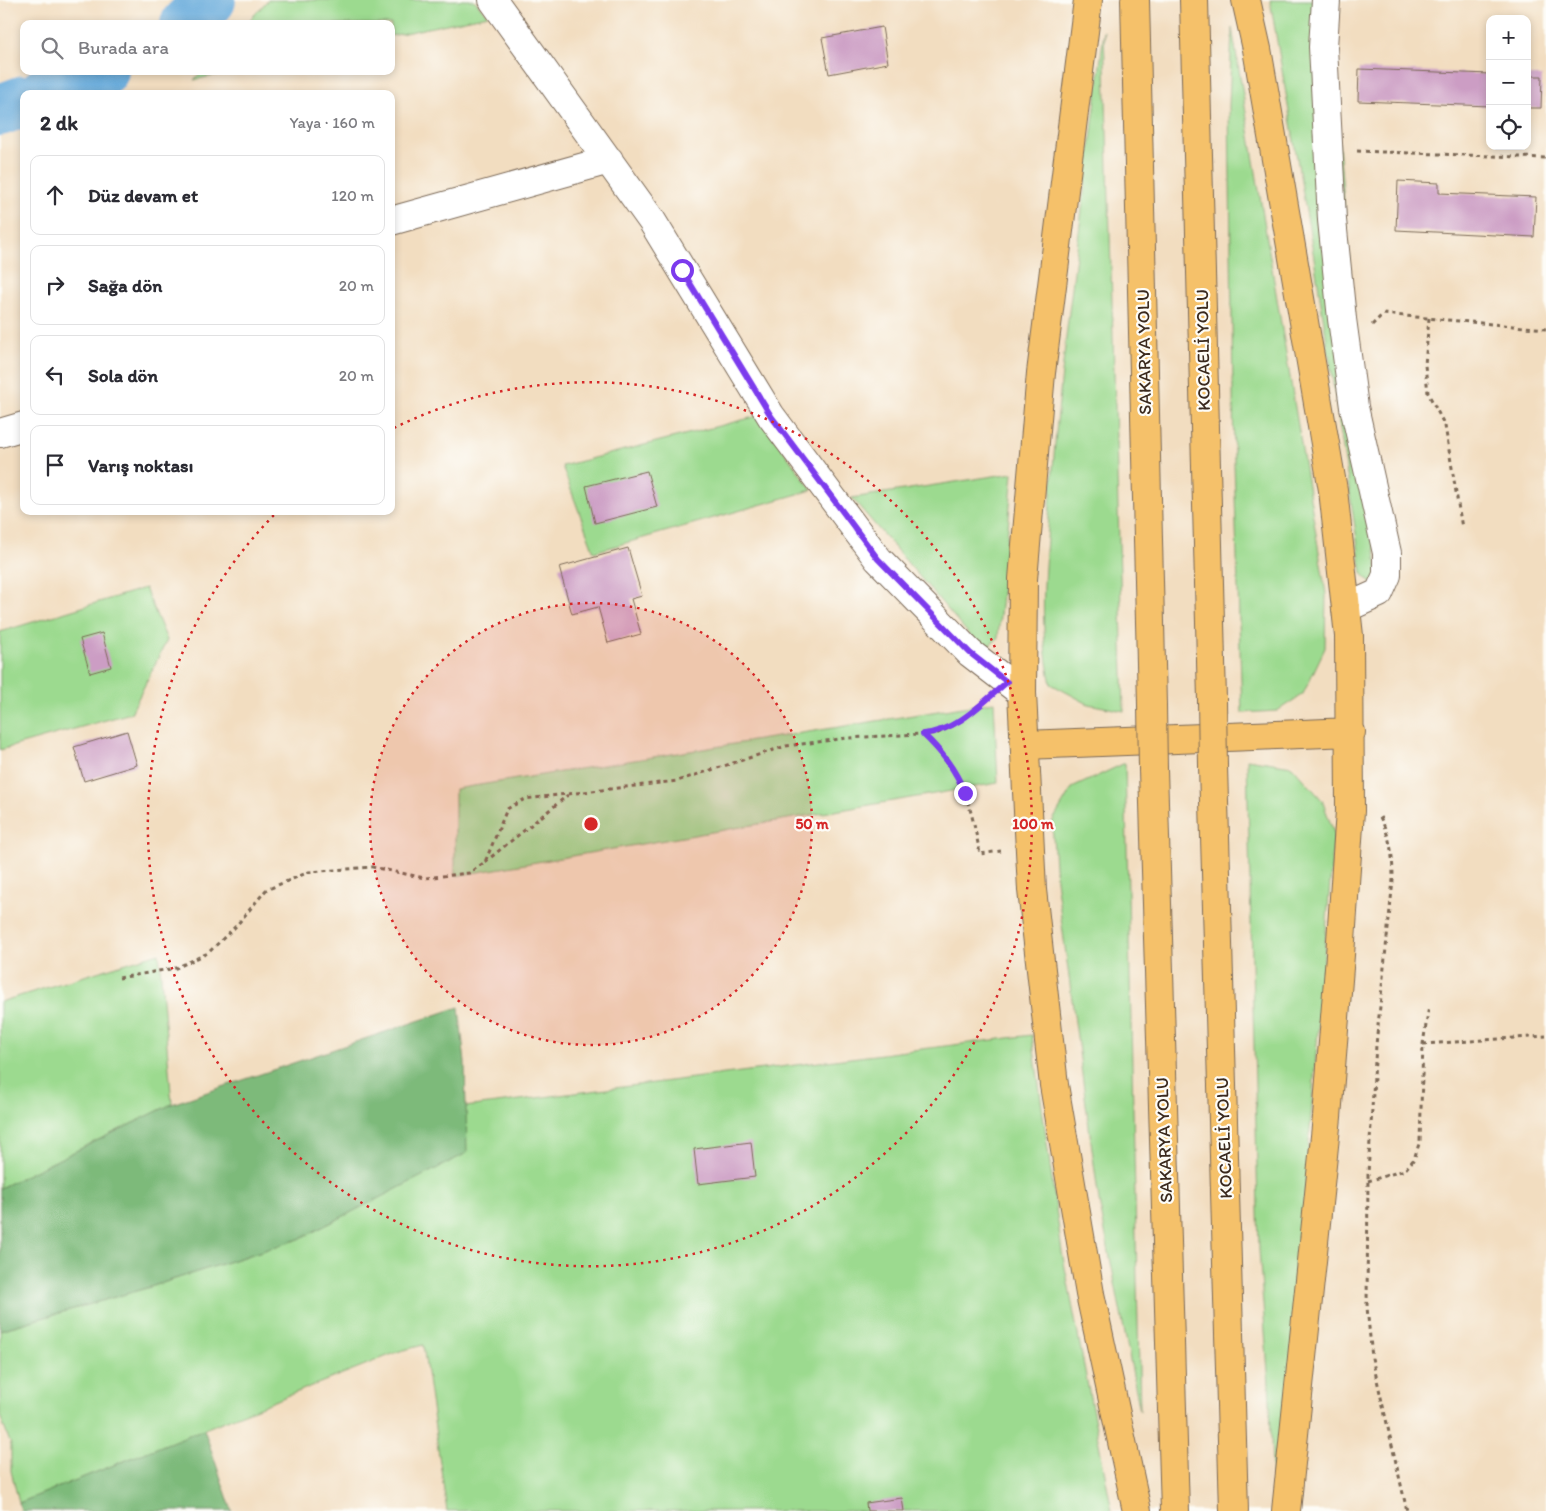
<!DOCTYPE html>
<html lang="tr">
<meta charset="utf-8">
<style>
:root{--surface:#fff;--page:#f2f2f3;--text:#2b2b33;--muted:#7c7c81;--line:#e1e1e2}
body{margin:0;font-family:Itim,sans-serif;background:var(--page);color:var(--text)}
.controls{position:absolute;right:15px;top:15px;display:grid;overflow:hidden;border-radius:10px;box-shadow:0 2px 8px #0003}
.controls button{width:45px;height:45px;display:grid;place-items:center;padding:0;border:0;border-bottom:1px solid var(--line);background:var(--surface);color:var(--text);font:25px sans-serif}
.stop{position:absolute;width:15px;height:15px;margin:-11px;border:4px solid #7c3aed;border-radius:50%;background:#fff}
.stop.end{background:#7c3aed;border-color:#fff;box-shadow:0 1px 5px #0008}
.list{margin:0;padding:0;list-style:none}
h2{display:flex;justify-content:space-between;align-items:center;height:65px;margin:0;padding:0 20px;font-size:21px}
h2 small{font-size:16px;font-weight:400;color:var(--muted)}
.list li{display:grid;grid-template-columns:32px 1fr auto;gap:15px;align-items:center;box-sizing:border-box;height:80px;margin:0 10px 10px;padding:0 10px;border:1px solid var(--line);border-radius:10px}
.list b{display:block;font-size:19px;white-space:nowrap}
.list em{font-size:16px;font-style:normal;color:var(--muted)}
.icon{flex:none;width:28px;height:28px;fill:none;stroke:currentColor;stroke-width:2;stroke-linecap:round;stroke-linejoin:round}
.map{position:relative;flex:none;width:1546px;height:1511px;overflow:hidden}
.search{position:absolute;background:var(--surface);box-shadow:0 2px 8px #0003;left:20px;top:20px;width:375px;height:55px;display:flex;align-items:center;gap:12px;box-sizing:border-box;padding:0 18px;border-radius:10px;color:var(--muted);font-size:19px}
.panel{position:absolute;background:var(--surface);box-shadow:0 2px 8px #0003;left:20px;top:90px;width:375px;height:425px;border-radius:10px}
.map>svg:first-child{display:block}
.green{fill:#9cda8f;stroke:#6c8256}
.forest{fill:#7dba7a;stroke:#5c724c}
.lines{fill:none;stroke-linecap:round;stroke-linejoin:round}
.river{stroke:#66aadb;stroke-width:52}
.building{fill:#cc9dc4}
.minor-casing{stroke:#7b6957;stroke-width:30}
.highway-casing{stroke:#7b6957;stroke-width:30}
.path{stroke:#7b6957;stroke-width:3;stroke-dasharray:4 4;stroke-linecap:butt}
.minor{stroke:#fff;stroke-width:28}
.highway{stroke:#f5c16b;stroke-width:28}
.highway-bridge-casing{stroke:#7b6957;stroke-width:30;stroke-linecap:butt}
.highway-bridge{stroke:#f5c16b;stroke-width:28}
.route{stroke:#7c3aed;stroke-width:6}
.ring{fill:none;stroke:#d62828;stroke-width:2.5;stroke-dasharray:2.5 5}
.labels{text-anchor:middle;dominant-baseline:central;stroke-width:4.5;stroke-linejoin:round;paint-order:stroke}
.street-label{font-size:18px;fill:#3b2a1e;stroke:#fdfcf7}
.centre{fill:#d62828;stroke:#fdfcf7;stroke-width:2.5}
.ring-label{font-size:15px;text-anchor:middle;font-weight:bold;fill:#d62828;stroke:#fdfcf7;stroke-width:4.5;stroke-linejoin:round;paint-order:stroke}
</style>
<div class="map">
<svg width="1546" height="1511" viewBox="0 0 1546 1511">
<rect width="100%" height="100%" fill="#fdfcf7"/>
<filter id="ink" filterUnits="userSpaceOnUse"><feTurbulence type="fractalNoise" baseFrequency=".02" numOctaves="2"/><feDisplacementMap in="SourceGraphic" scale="10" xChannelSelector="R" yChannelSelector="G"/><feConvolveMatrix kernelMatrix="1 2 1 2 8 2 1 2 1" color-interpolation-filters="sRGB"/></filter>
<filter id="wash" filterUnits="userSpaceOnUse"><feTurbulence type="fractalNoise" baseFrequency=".0096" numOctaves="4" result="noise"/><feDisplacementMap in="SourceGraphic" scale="20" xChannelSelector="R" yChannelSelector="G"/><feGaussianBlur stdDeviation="1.12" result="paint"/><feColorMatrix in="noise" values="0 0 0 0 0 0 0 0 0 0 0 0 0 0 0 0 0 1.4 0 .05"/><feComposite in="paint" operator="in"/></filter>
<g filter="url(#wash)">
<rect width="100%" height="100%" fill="#f2ddc0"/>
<path class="green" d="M268,0H474L488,15L391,36V24H246Z
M1270,0H1326L1379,593L1362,573L1315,264Z
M1232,28L1326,594L1325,648L1303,694L1277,711L1242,713L1234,463L1229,106Z
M1104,31L1124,711L1088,704L1051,684C1037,622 1046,556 1051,493C1062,338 1087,185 1104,31Z
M202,71H233L194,80Z
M758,416L812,490L594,552L562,466Z
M1013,473L998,638L988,647L973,639L852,498Z
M145,588L167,640L131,713L0,750V632Z
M994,702L998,783L455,876V789Z
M1247,759L1292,766L1322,800L1334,833L1279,1511H1273L1270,1399L1259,1250Z
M1125,763L1140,1411L1099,1201L1056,880L1052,822L1072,788Z
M159,953L172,1104L0,1188V1002Z
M1032,1035L1062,1252L1112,1511H447L423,1345L400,1351L19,1503L11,1471V1445L0,1416V1330L150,1287L299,1239L466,1153L465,1107Z"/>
<path class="forest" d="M459,1007L465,1063L467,1153L299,1239L150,1287L0,1330V1188L172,1104Z
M204,1429L232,1511H21L19,1503Z"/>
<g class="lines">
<path class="river" d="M186,24L210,0
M43,94L103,71
M0,110L24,101"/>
</g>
<g id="blocks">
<path class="building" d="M882,27L888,63L829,74L822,38Z
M1359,69L1490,74V106L1358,101Z
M1527,76H1542L1541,108H1527Z
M1398,181L1439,183V193L1536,197L1534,237L1396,230Z
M647,471L657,507L595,523L586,486Z
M628,548L642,596L631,599L641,634L608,643L598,607L572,614L559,567Z
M102,633L111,667L90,673L80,639Z
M127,731L137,765L84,781L74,747Z
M751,1142L755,1177L698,1184L694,1149Z
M902,1498L904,1511H867L866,1503Z"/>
</g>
</g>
<g filter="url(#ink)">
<use href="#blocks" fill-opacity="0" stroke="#7b6957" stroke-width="1"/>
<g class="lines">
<g class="minor-casing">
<path id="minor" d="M493,0L652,221L771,416L878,559L970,653L1022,693
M1326,0L1323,47L1332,220L1342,319L1354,407L1387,553V575L1379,593L1346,608
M391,221L609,160
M0,433L24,426"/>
</g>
<g class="highway-casing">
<path id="highway" d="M1088,0L1041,373L1023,579L1022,693L1032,890L1054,1085L1090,1294L1137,1511
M1135,0L1152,705
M1194,0L1212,700
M1246,0L1257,49L1333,490L1349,636L1350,811L1340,955L1327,1117L1286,1511
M1025,745L1351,732
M1213,766L1234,1511
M1153,769L1175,1511"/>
</g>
<path class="path" d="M1357,151L1546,158
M1429,318L1425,365L1428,393L1445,426L1462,528
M1372,325L1383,314L1546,329
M924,735C963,773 970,801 980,854L1001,851
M1380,817C1391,839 1393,856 1393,880L1376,1045L1368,1173L1367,1307L1372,1358L1407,1511
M485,862L568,795
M119,978L176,968L208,953L236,926L266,890L309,872L372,867L425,878L469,873L485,862L507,809L525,799L677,781L786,746L848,738L938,733L962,720L986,700
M1423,1044L1546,1036
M1368,1181L1405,1170L1414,1159L1420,1141L1423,1044L1429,1006"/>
<use href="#minor" class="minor"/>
<use href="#highway" class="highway"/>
<g class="highway-bridge-casing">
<path id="highway-bridge" d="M1212,700L1213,766
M1152,705L1153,769"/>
</g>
<use href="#highway-bridge" class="highway-bridge"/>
</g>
</g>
<g class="lines" filter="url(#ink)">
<path class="route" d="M682,270L771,416L878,559L970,653L1007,682C982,703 957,731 923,734C942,752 955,769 965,793"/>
</g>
<circle cx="591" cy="824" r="221" fill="#d62828" fill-opacity=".12"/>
<g class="ring">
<circle cx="591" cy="824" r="221"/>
<path d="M394 428A442 442 0 1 1 278 511"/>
</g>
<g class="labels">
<g class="street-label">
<text transform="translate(1203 350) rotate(-91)">KOCAELİ YOLU</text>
<text transform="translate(1144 352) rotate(-91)">SAKARYA YOLU</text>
<text transform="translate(1224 1138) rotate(-92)">KOCAELİ YOLU</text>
<text transform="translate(1164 1140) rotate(-92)">SAKARYA YOLU</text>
</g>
</g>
<circle cx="591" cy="824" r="8" class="centre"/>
<g class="ring-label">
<text x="812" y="829">50 m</text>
<text x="1033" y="829">100 m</text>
</g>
</svg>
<div class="controls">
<button>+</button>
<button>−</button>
<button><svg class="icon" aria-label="locate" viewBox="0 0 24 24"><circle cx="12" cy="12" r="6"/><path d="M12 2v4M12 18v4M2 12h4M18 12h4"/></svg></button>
</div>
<div class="stop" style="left:682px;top:270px"></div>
<div class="stop end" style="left:965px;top:793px"></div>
<div class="search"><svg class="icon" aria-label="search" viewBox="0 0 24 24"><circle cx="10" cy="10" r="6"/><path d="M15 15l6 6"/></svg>Burada ara</div>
<section class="panel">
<h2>2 dk<small>Yaya · 160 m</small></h2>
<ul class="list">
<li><svg class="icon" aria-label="ahead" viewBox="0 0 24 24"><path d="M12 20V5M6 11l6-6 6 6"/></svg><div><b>Düz devam et</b></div><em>120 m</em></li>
<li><svg class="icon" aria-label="right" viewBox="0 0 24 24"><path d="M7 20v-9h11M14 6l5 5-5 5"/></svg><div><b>Sağa dön</b></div><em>20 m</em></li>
<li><svg class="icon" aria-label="left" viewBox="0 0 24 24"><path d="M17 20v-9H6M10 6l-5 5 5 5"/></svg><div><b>Sola dön</b></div><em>20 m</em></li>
<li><svg class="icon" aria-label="arrive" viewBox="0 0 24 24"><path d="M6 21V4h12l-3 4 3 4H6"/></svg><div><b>Varış noktası</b></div></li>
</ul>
</section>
</div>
